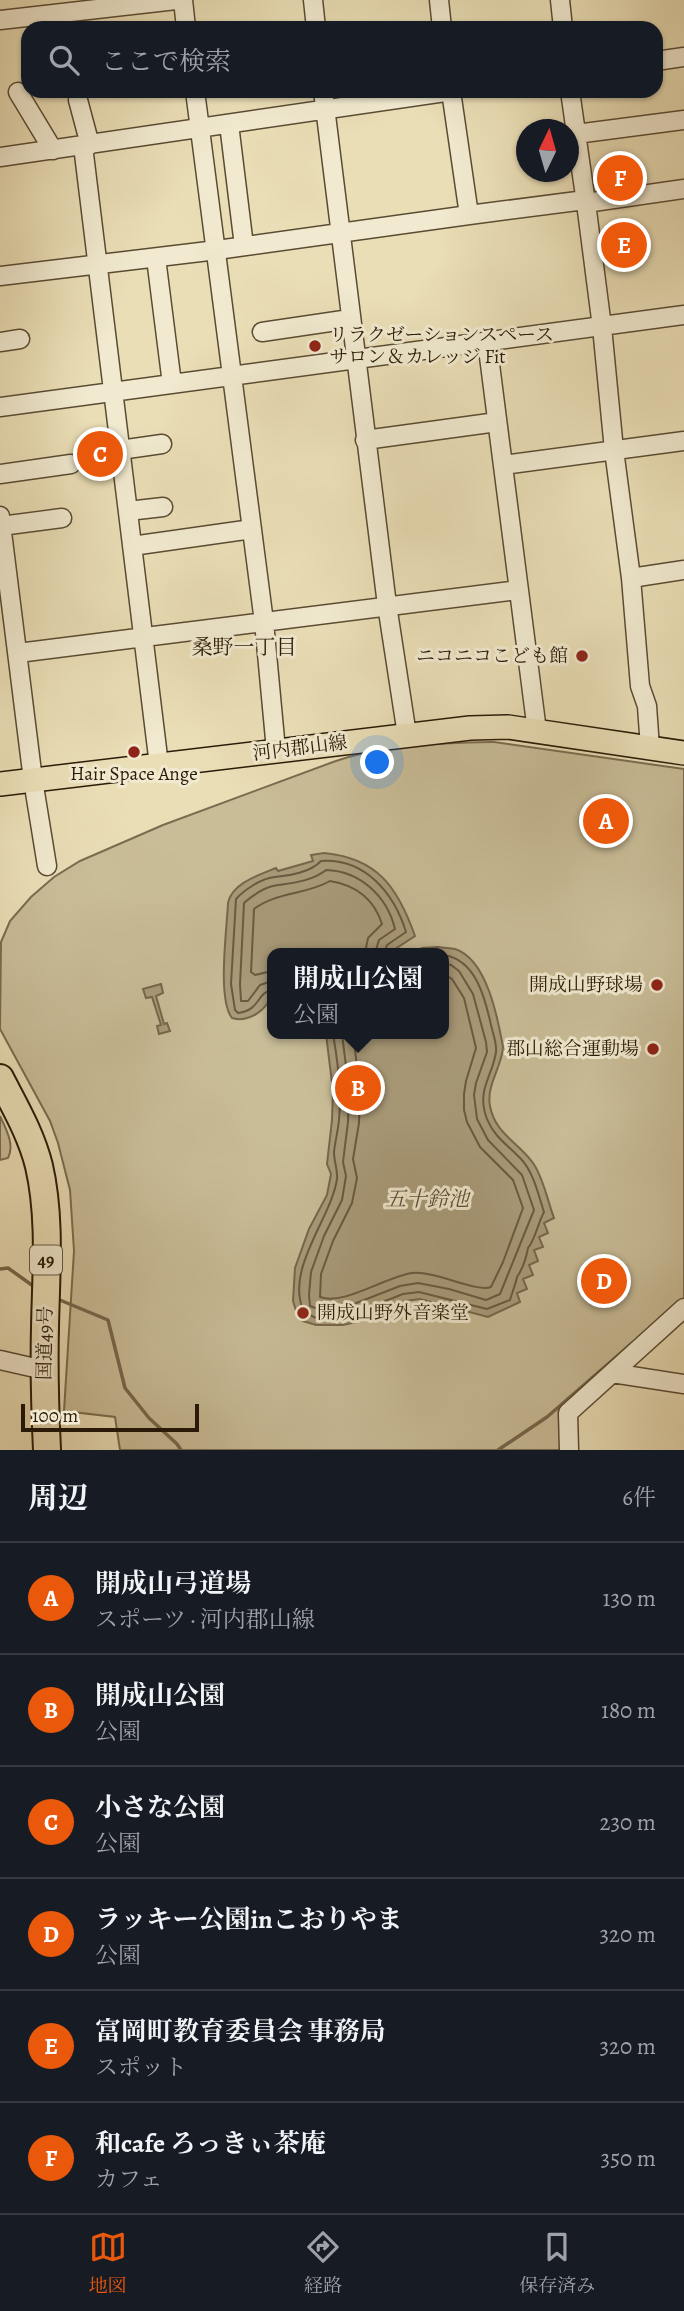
<!DOCTYPE html>
<html lang="ja">
<meta charset="utf-8">
<style>
:root{--surface:#171b24;--page:#20242c;--text:#f1f3f6;--muted:#9ea1a6;--line:#363941;--accent:#ea580c}
body{margin:0;font-family:Alegreya,"Noto Serif JP",serif;background:var(--page);color:var(--text)}
.compass{position:absolute;left:516px;top:119px;width:63px;height:63px;border-radius:50%;background:var(--surface);box-shadow:0 2px 5px #0004;rotate:5deg}
.scale{position:absolute;left:21px;bottom:18px;width:178px;box-sizing:border-box;padding-left:7px;border:4px solid #2a1a07;border-top:0;font-size:19px;line-height:24px;white-space:nowrap;color:#2a1a07;-webkit-text-stroke:5px #f1ead0;paint-order:stroke}
.you{position:absolute;left:378px;top:763px;width:24px;height:24px;margin:-18px;border:5px solid #fff;border-radius:50%;background:#1a73e8;box-shadow:0 0 0 10px #1a73e833}
.badge{display:grid;place-items:center;width:46px;height:46px;border-radius:50%;background:var(--accent);color:#fff;font-size:23px;font-weight:700}
.pin{position:absolute;translate:-50% -50%;border:4px solid #fff;box-shadow:0 2px 7px #0006}
.popup{position:absolute;left:267px;top:948px;width:182px;height:91px;box-sizing:border-box;display:grid;place-content:center;border-radius:14px;background:var(--surface);filter:drop-shadow(0 2px 5px #0005);font-size:23px;white-space:nowrap;color:var(--muted)}
.popup b{font-size:26px;color:var(--text)}
.popup::after{content:'';position:absolute;left:50%;top:100%;margin-left:-14px;border:14px solid transparent;border-top-color:var(--surface)}
.list{margin:0;padding:0;list-style:none}
h2{display:flex;justify-content:space-between;align-items:center;height:91px;margin:0;padding:0 28px;font-size:30px}
h2 small{font-size:23px;font-weight:400;color:var(--muted)}
.list li{display:grid;grid-template-columns:46px 1fr auto;gap:21px;align-items:center;box-sizing:border-box;height:112px;padding:0 28px;border-top:2px solid var(--line)}
.list b{display:block;font-size:26px;white-space:nowrap}
.list p{margin:0;font-size:23px;white-space:nowrap;color:var(--muted)}
.list em{font-size:23px;font-style:normal;color:var(--muted)}
.icon{flex:none;width:38px;height:38px;fill:none;stroke:currentColor;stroke-width:2;stroke-linecap:round;stroke-linejoin:round}
.map{position:relative;flex:none;width:684px;height:1450px;overflow:hidden}
.search{position:absolute;background:var(--surface);box-shadow:0 2px 5px #0004;left:21px;right:21px;top:21px;height:77px;display:flex;align-items:center;gap:18px;box-sizing:border-box;padding:0 24px;border-radius:21px;color:var(--muted);font-size:26px}
.sheet{height:763px;background:var(--surface)}
nav{display:flex;justify-content:space-around;align-items:center;box-sizing:border-box;height:98px;border-top:2px solid var(--line);background:var(--surface);font-size:19px;color:var(--muted)}
nav a{display:grid;justify-items:center;gap:4px}
nav .on{color:var(--accent)}
.map>svg:first-child{display:block}
.green{fill:#c9bd98;stroke:#7a6c50;stroke-width:2;fill-rule:evenodd}
.water{fill:#a99b7a;stroke:#76674c;stroke-width:2}
.lines{fill:none;stroke-linecap:round;stroke-linejoin:round}
.shore{stroke:#6a5a40;stroke-width:2}
.stream{stroke:#76674c;stroke-width:3.5}
.minor-casing{stroke:#5a4b33;stroke-width:21}
.major-casing{stroke:#2a1a07;stroke-width:26}
.highway-casing{stroke:#2a1a07;stroke-width:30}
.minor{stroke:#f1ead0;stroke-width:18}
.major{stroke:#eadeb6;stroke-width:23}
.highway{stroke:#eadeb6;stroke-width:26}
.poi-dot{fill:#8f2418;stroke:#f1ead0;stroke-width:2.5}
.labels{text-anchor:middle;dominant-baseline:central;stroke-width:6;stroke-linejoin:round;paint-order:stroke}
.shield{fill:#f1ead0;stroke:#665843;stroke-width:2}
.shield-label{font-size:18px;font-weight:bold;fill:#2a1a07}
.poi-label{font-size:19px;fill:#2a1a07;stroke:#f1ead0;text-anchor:end}
.street-label{font-size:19px;fill:#2a1a07;stroke:#f1ead0}
.neighbourhood-label{font-size:21px;fill:#2a1a07;stroke:#f1ead0}
.water-label{font-size:21px;font-style:italic;fill:#5d4e35;stroke:#f1ead0}
</style>
<div class="map">
<svg width="684" height="1450" viewBox="0 0 684 1450">
<rect width="100%" height="100%" fill="#eadeb6"/>
<filter id="stains"><feTurbulence type="fractalNoise" baseFrequency=".00286" numOctaves="4"/><feColorMatrix values="0 0 0 0 .2 0 0 0 0 .09 0 0 0 0 .02 0 0 0 .5 -.17"/></filter>
<radialGradient id="worn" r=".72"><stop offset=".6" stop-color="#630" stop-opacity="0"/><stop offset="1" stop-color="#630" stop-opacity=".3"/></radialGradient>
<path class="green" d="M113,442L114,459L87,462L85,450L92,445Z
M494,742L684,769V1307L561,1412L562,1450H120L115,1417L64,1411L74,1251L70,1190L58,1143L50,1121L0,1029L1,942L10,921L31,897L54,877L80,861L163,825L333,762C383,744 441,743 494,742ZM272,953H444V1034H272Z
M0,1116C6,1129 15,1145 8,1158L0,1160Z"/>
<path class="water" d="M324,853C378,858 398,888 415,936L389,953H272C272,963 275,985 272,994C267,1010 249,1023 232,1018C217,999 227,929 228,903C232,883 259,875 276,868L278,871L313,861L311,855Z
M438,947C443,948 450,948 455,949C487,959 498,1019 503,1047C502,1067 486,1085 490,1106C495,1135 522,1144 535,1166C544,1181 548,1202 554,1218L544,1223L548,1233L539,1237L543,1247L534,1250L538,1261L529,1265L533,1275L523,1279L527,1289L517,1293L520,1302L488,1317L420,1299L405,1301L356,1322L343,1325H316L303,1321L298,1317L293,1301L295,1268L309,1229L327,1195L331,1174L327,1164L332,1120L333,1091L326,1034H444V953H413L422,948Z
M161,984L163,993L156,996L164,1024L167,1023L170,1031L159,1034L157,1026L161,1025L152,997L146,998L143,989Z"/>
<g class="lines">
<path class="shore" d="M272,971L255,975L251,972L254,909C276,892 306,895 330,881C355,885 374,899 382,924L368,938L365,953
M272,981L260,985L248,1001H241L240,984L244,903C251,897 263,888 273,886C290,883 311,882 326,870C360,871 387,896 395,929L379,940L375,953
M272,990C256,993 261,1010 238,1013L235,1010L231,984L236,899C244,890 262,878 275,877C289,876 311,872 321,861C365,858 394,893 406,932L387,945L384,953
M333,1034C338,1062 342,1091 339,1120C338,1131 335,1142 334,1152C334,1162 338,1170 337,1179C331,1219 284,1270 304,1312L316,1318H342L403,1294L419,1292L487,1309L510,1300C512,1293 516,1283 517,1277C523,1268 526,1259 528,1248C535,1240 538,1223 544,1212C538,1194 534,1173 521,1159C508,1145 494,1137 487,1119C476,1090 492,1078 496,1052C497,1043 493,1034 491,1025C485,998 476,960 444,955
M342,1034L349,1090L348,1122L343,1162L346,1176L342,1200L324,1236L311,1272L309,1295L310,1306L318,1309H341L400,1286L418,1283L449,1289L486,1300L500,1294L534,1210L522,1175L488,1140L477,1119L474,1095L476,1083L487,1052L486,1042L473,994L459,971L451,965L444,964
M353,1034L360,1090L359,1123L353,1159L357,1178L352,1203L333,1241L321,1274L320,1297C343,1306 385,1277 412,1273C434,1270 477,1293 491,1287L503,1262L523,1208L513,1180L480,1147L467,1122L464,1110V1094L466,1081L476,1048L464,998L452,979L444,974"/>
<path class="stream" d="M0,1269L8,1268L36,1288
M55,1298L108,1320L125,1388L149,1418L177,1444L181,1450
M498,1450L547,1417L630,1345"/>
<g class="minor-casing">
<path id="minor" d="M183,0L186,28
M313,0L316,28
M439,0L442,28
M560,0L563,28
M0,20L176,0
M656,61L684,57
M195,91L264,622L276,750
M323,91L387,605L407,735
M570,91L586,203L684,189
M18,92L53,150
M78,100L90,145
M229,124L244,246
M576,134L684,120
M83,146L159,765
M0,157L452,91
M586,203L602,327L614,450L631,578L640,686L647,706L650,748
M469,215L585,200
M156,258L172,384
M0,276L217,250L469,215L451,91
M262,332L350,319
M487,341L537,731
M0,342L20,339
M0,407L684,315
M365,440L497,422
M120,450L162,444
M503,465L684,441
M0,474L71,464
M128,511L163,507
M0,516L33,780L47,866
M1,526L62,518
M132,546L252,529
M631,578L684,570
M18,653L518,590
M0,1360L44,1370
M612,1373L684,1384
M569,1450L568,1413L684,1308"/>
</g>
<g class="major-casing">
<path id="major" d="M0,784L470,728L508,727L684,753"/>
</g>
<g class="highway-casing">
<path id="highway" d="M0,1078C15,1107 31,1134 39,1166C51,1218 46,1274 45,1327C44,1368 45,1409 47,1450"/>
</g>
<use href="#minor" class="minor"/>
<use href="#major" class="major"/>
<use href="#highway" class="highway"/>
</g>
<g class="poi-dot">
<circle cx="315" cy="346" r="7"/>
<circle cx="582" cy="656" r="7"/>
<circle cx="134" cy="752" r="7"/>
<circle cx="657" cy="985" r="7"/>
<circle cx="653" cy="1049" r="7"/>
<circle cx="303" cy="1313" r="7"/>
</g>
<g class="labels">
<rect class="shield" x="30" y="1245.5" width="32" height="29" rx="5"/>
<g class="shield-label">
<text x="46" y="1260">49</text>
</g>
<g class="poi-label">
<text x="329" y="335" text-anchor="start">リラクゼーションスペース<tspan x="329" dy="22">サロン＆カレッジ Fit</tspan></text>
<text x="568" y="656">ニコニコこども館</text>
<text x="134" y="774" text-anchor="middle">Hair Space Ange</text>
<text x="643" y="985">開成山野球場</text>
<text x="639" y="1049">郡山総合運動場</text>
<text x="317" y="1313" text-anchor="start">開成山野外音楽堂</text>
</g>
<g class="street-label">
<text transform="translate(300 748) rotate(-7)">河内郡山線</text>
<text transform="translate(45 1343) rotate(-89)">国道49号</text>
</g>
<g class="neighbourhood-label">
<text x="244" y="647">桑野一丁目</text>
</g>
<g class="water-label">
<text x="427" y="1199">五十鈴池</text>
</g>
</g>
<rect width="100%" height="100%" filter="url(#stains)"/>
<rect width="100%" height="100%" fill="url(#worn)"/>
</svg>
<svg class="compass" viewBox="-18 -18 36 36"><path d="M0-13l5 13h-10z" fill="#e53935"/><path d="M0 13l5-13h-10z" fill="#9ea1a6"/></svg>
<div class="scale">100 m</div>
<div class="you"></div>
<div class="pin badge" style="left:606px;top:821px">A</div>
<div class="pin badge" style="left:358px;top:1088px">B</div>
<div class="popup"><b>開成山公園</b>公園</div>
<div class="pin badge" style="left:100px;top:454px">C</div>
<div class="pin badge" style="left:604px;top:1281px">D</div>
<div class="pin badge" style="left:624px;top:245px">E</div>
<div class="pin badge" style="left:620px;top:178px">F</div>
<div class="search"><svg class="icon" aria-label="search" viewBox="0 0 24 24"><circle cx="10" cy="10" r="6"/><path d="M15 15l6 6"/></svg>ここで検索</div>
</div>
<section class="sheet">
<h2>周辺<small>6件</small></h2>
<ul class="list">
<li><span class="badge">A</span><div><b>開成山弓道場</b><p>スポーツ · 河内郡山線</p></div><em>130 m</em></li>
<li><span class="badge">B</span><div><b>開成山公園</b><p>公園</p></div><em>180 m</em></li>
<li><span class="badge">C</span><div><b>小さな公園</b><p>公園</p></div><em>230 m</em></li>
<li><span class="badge">D</span><div><b>ラッキー公園inこおりやま</b><p>公園</p></div><em>320 m</em></li>
<li><span class="badge">E</span><div><b>富岡町教育委員会 事務局</b><p>スポット</p></div><em>320 m</em></li>
<li><span class="badge">F</span><div><b>和cafe ろっきぃ茶庵</b><p>カフェ</p></div><em>350 m</em></li>
</ul>
</section>
<nav>
<a class="on"><svg class="icon" aria-label="map" viewBox="0 0 24 24"><path d="M3 6l6-2 6 2 6-2v14l-6 2-6-2-6 2zM9 4v14M15 6v14"/></svg>地図</a>
<a><svg class="icon" aria-label="directions" viewBox="0 0 24 24"><path d="M12 3l9 9-9 9-9-9zM9 14v-3h6M13 9l2 2-2 2"/></svg>経路</a>
<a><svg class="icon" aria-label="saved" viewBox="0 0 24 24"><path d="M7 4h10v16l-5-4-5 4z"/></svg>保存済み</a>
</nav>
